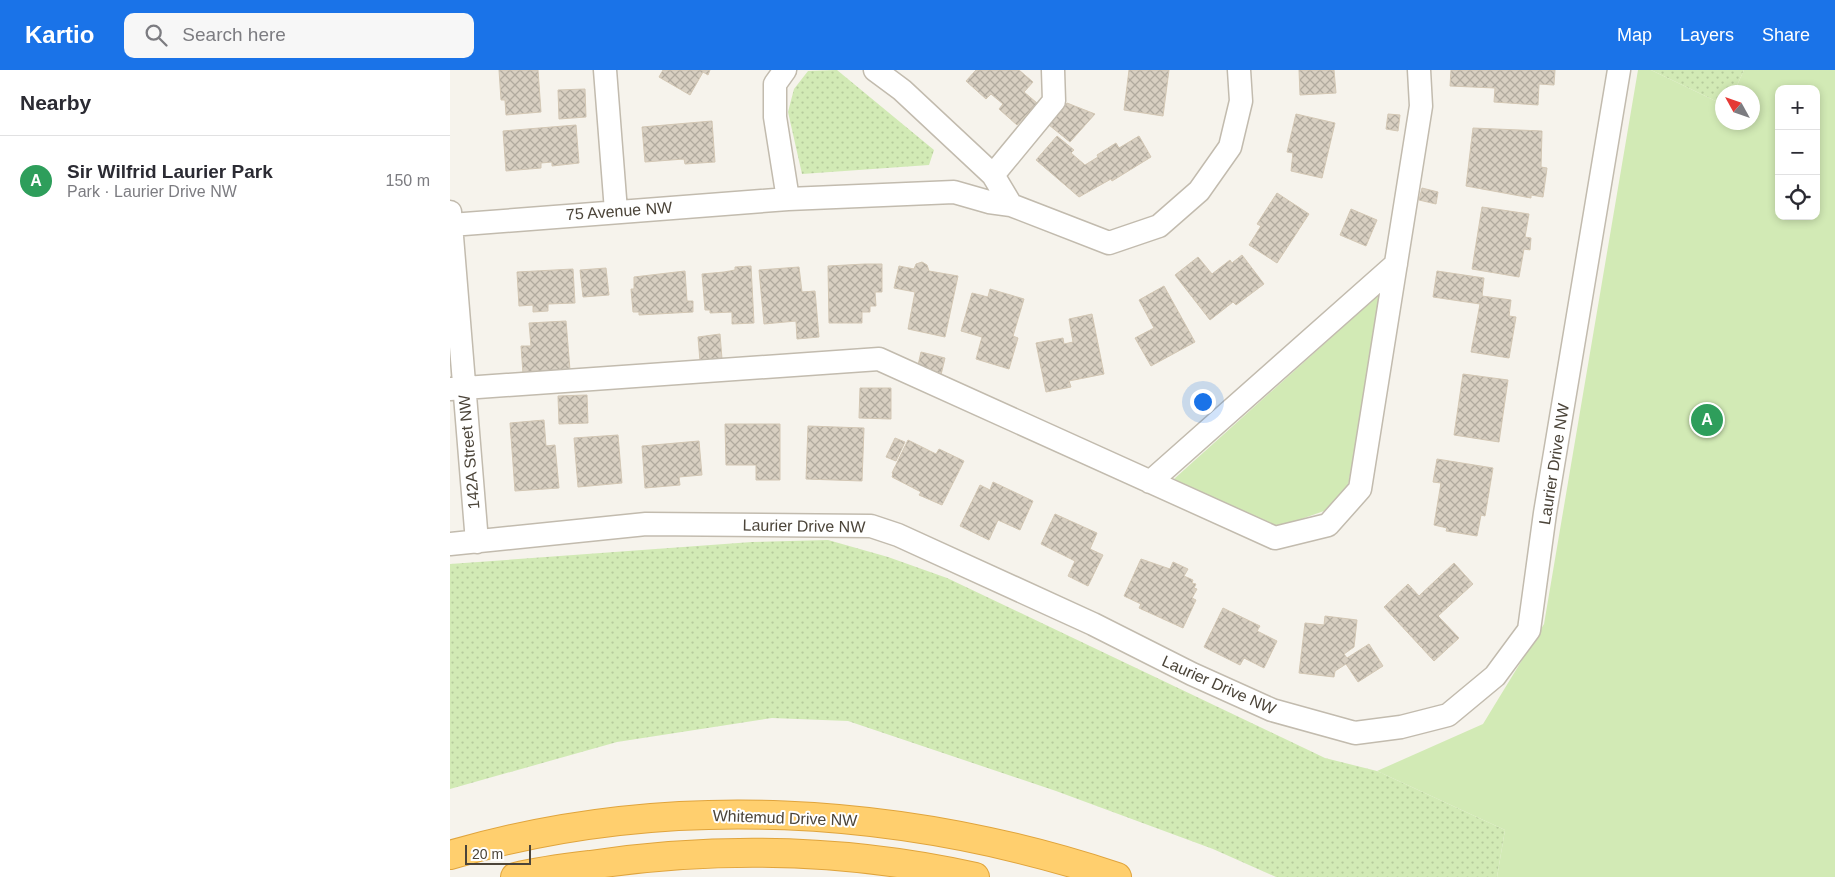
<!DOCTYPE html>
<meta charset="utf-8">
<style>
:root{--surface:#fff;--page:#f7f7f7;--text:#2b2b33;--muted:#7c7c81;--line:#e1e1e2;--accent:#1a73e8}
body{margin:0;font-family:Arial,sans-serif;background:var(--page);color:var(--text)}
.controls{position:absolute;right:15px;top:15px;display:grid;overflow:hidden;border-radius:10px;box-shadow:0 2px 8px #0003}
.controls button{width:45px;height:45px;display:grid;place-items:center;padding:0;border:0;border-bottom:1px solid var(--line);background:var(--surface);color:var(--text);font:25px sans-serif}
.compass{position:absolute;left:1265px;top:15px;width:45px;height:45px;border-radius:50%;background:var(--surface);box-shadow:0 2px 8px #0003;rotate:310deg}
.scale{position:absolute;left:15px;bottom:12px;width:66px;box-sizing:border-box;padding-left:5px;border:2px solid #4b4439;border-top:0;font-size:14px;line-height:18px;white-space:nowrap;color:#4b4439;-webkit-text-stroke:4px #fff;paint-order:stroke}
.you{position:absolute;left:752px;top:331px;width:18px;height:18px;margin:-12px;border:4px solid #fff;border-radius:50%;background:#1a73e8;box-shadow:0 0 0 8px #1a73e833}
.badge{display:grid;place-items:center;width:32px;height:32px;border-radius:50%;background:var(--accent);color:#fff;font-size:16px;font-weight:700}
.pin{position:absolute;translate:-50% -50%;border:2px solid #fff;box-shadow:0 1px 5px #0006}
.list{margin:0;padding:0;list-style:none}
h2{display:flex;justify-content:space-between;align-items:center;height:65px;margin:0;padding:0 20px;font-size:21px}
h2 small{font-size:16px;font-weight:400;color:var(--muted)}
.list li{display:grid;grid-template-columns:32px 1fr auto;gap:15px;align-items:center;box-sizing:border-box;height:90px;padding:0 20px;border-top:1px solid var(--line)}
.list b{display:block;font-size:19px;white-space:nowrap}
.list p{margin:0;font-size:16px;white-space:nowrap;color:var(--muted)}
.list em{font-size:16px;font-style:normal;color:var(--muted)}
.icon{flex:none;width:28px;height:28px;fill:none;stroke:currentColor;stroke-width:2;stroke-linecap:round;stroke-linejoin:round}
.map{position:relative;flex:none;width:1385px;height:807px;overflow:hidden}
header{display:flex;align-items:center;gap:30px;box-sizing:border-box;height:70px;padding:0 25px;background:var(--accent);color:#fff}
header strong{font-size:24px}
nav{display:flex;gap:28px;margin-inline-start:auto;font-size:18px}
.search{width:350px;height:45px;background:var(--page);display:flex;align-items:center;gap:12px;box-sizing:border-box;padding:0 18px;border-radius:10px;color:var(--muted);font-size:19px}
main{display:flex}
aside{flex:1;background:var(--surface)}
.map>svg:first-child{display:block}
.grass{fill:url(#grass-dots)}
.park{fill:#d2eab5;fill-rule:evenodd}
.building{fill:url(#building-cross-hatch);stroke:#d3c7b4}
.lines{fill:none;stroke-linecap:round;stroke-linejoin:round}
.minor-casing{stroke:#c2bbae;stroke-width:25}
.highway-casing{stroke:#e0a43c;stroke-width:30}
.minor{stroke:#fff;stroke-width:22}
.highway{stroke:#ffcf6e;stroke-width:28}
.labels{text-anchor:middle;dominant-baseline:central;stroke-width:4;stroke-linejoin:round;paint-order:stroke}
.street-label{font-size:16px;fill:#4b4439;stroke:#fff}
</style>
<header>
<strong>Kartio</strong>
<div class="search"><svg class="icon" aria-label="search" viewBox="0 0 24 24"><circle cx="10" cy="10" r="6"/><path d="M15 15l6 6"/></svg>Search here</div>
<nav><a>Map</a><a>Layers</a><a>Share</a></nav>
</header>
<main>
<aside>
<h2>Nearby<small></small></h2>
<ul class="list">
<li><span class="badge" style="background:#2e9e5b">A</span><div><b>Sir Wilfrid Laurier Park</b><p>Park · Laurier Drive NW</p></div><em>150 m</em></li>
</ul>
</aside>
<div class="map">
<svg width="1385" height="807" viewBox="0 0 1385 807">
<defs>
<pattern id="grass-dots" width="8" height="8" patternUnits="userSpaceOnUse" patternTransform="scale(1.25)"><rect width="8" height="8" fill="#d2eab5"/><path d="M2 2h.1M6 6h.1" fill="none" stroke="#b6ca9c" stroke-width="1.8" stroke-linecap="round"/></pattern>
<pattern id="building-cross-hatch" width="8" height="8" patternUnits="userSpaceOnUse" patternTransform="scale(1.25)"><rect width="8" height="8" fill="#d8cfc1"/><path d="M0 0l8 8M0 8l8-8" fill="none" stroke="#b1aa9e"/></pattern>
</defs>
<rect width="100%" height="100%" fill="#f6f3ec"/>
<path class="grass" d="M387,0L484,80L479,95L352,104L338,42L344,19L358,1Z
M1201,0H1294L1284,22H1272V34Z
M378,470L438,487L497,508L875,688L927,701L1055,760L1047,807H826L763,779L606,721L398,651L322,648L167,672L0,719V494L302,472Z"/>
<path class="park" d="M1188,0H1201L1272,34V52H1302V22H1284L1294,0H1385V807H1047L1055,760L927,701L1033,654L1094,554ZM1329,19H1366V146H1329Z
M933,221L898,416L874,441L823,459L724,409Z"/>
<path class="building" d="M49,0H88L91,42L56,45L55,30H51Z
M213,0H260L258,5L253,2L240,25L209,7Z
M526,0H569L583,12L574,22L587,33L567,55L549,39L553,34L541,24L536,29L516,11Z
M679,0H719L713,46L674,40Z
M849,0H884L886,23L850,25Z
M1001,0H1105L1104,15L1089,14L1088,35L1044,32L1045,18L1000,16Z
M135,19L136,47L109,49L108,20Z
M617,33L645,44L620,72L599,55Z
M846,44L885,53L872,108L841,101L843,83L837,82Z
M938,44L950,45L948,61L936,59Z
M262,51L265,92L235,94L234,89L195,92L192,57Z
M126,55L129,93L102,96V92L91,93V98L56,101L53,61Z
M1023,58L1092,61L1091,97L1097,98L1093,127L1081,125V128L1016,116Z
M607,66L624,80L621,83L635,95L648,87L647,85L666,73L669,78L689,66L701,87L662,111L661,109L629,127L586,90Z
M972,118L988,122L986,134L969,130Z
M827,123L859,144L827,193L799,175L811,156L807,154Z
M1032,137L1079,144L1075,167L1081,168L1080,180L1074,179L1069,207L1022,199Z
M901,139L927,150L916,176L890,165Z
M792,185L814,214L786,235L783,232L760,250L725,205L748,187L762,204L780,190L782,193Z
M472,192L477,195L479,201L508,206L495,267L458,259L465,222L444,218L449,196L464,199L466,194Z
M415,194H432V222H425L426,236H420V242H412V253H379L378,196Z
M301,196L304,253L282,254V242L260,243V240H255L252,204L274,202L285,200V197Z
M349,197L352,222L365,221L369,267L347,269L346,251L314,254L309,200Z
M156,198L159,225L133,227L130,200Z
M123,199L125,233L98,234V241L83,242V235L69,236L67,202Z
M235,201L237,231H243V242L189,245V242H183L181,219H184V207Z
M987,201L1034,208L1032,226L1061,230L1059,246L1066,247L1059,288L1021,282L1030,234L983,227Z
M714,216L745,272L701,296L685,268L704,258L689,230Z
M540,219L574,229L563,266L568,268L559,299L526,289L532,267L511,261L522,223L538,227Z
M642,244L654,304L619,311L621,317L596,322L586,273L613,268L614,274L623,272L619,249Z
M116,251L120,300L73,304L71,276H81L79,253Z
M270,264L272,289L250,291L248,267Z
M471,282L495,288L490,309L466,304Z
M1013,304L1058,310L1049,372L1004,365Z
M410,318H441V349L409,348Z
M137,325L138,353L109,354L108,326Z
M94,350L96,376L105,375L109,418L65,421L60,353Z
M275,354H330V410H306V395H276Z
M358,356L414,358L412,411L356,409Z
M168,365L172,413L128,417L124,368Z
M445,368L455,372L446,391L436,387Z
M458,370L486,384L489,379L514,391L492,435L469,425L471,422L442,407L443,404L442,403Z
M249,371L252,405L229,407L230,415L195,418L192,376Z
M987,389L1043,398L1035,446L1031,445L1027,466L996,461L997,458L984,455L991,413L983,412Z
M543,412L583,431L570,460L548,450L539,470L510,456L530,415L540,420Z
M605,444L647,463L640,479L653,485L638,516L618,506L625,491L591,474Z
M691,489L720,499L723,492L738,499L734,506L743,510L742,513L746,514L744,518L747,519L742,528L746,530L733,558L689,538L691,534L674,526Z
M1004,493L1023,514L988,546L1009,568L984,591L934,537L958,514L969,526Z
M773,538L810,556L807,561L827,571L814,598L794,588L790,595L754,577Z
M875,546L907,550L904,577L894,584L897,588L919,574L933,596L908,612L896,594L885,601L884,607L849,603L855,553L874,555Z"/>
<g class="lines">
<g class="minor-casing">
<path id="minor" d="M155,0L166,141
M335,0L325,14V47L338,129
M425,0L452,20L543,105L561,135L659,173L709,156L749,121L780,77L791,31L789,0
M543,105L604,31L603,0
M0,142L27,472
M1,155L338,129L504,122L539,132L561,135
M0,319L429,289L825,468L878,455L910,419L971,36L969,0
M700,412L946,194
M0,474L196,454L421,456L448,465L643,554L742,604L822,640L905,663L951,657L998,645L1045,606L1079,560L1095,443L1169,0"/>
</g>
<g class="highway-casing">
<path id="highway" d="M0,785C217,721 453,736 667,807
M65,807C90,801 115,798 140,795C268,776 399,779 525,807"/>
</g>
<use href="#minor" class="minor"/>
<use href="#highway" class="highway"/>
</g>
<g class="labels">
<g class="street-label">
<text transform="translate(169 141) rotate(-4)">75 Avenue NW</text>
<text transform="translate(19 382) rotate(-95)">142A Street NW</text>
<text transform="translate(1104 394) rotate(-81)">Laurier Drive NW</text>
<text transform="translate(354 456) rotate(1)">Laurier Drive NW</text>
<text transform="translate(769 615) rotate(24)">Laurier Drive NW</text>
<text transform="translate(335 748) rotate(2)">Whitemud Drive NW</text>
</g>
</g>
</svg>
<div class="controls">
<button>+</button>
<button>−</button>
<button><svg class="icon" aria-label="locate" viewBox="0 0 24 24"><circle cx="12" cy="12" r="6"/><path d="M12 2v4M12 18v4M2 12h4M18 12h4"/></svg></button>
</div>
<svg class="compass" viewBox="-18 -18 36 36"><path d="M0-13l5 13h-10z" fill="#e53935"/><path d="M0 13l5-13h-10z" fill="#7c7c81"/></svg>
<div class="scale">20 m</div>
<div class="you"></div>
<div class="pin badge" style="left:1257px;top:350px;background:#2e9e5b">A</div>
</div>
</main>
